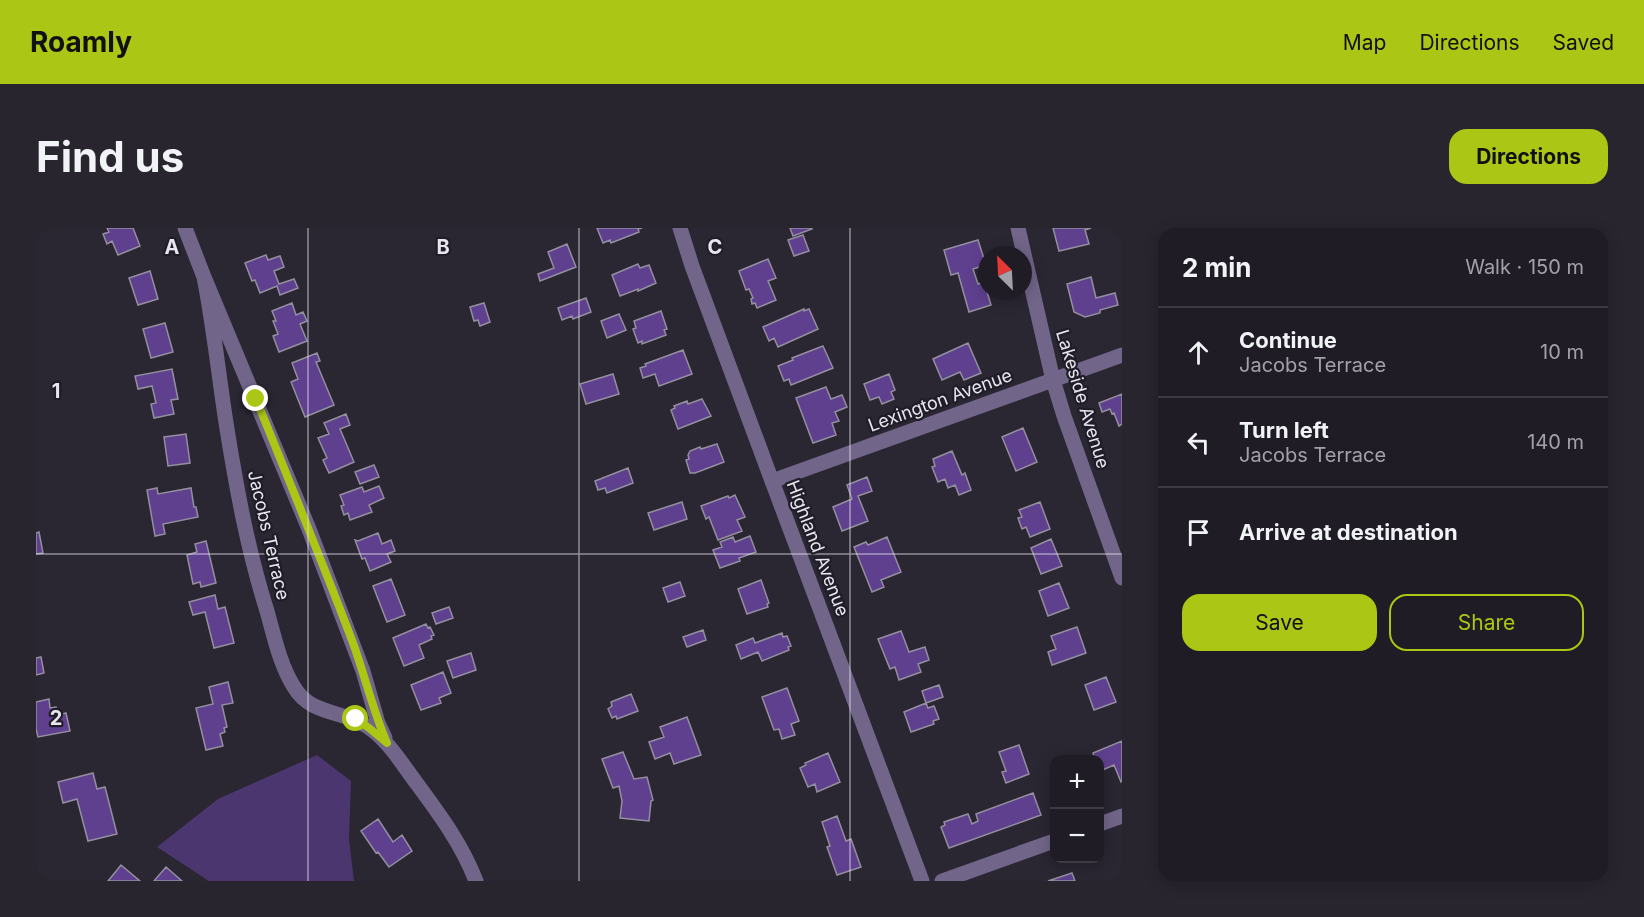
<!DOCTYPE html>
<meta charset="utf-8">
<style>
:root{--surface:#201c26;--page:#28252e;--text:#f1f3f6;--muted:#a2a1a7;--line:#3d3a43;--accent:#abc614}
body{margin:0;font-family:Inter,sans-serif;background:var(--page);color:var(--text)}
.controls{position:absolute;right:18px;bottom:18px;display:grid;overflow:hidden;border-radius:12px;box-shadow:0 3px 15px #0003}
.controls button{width:54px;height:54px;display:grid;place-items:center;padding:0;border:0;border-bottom:2px solid var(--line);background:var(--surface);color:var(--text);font:30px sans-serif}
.compass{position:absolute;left:942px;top:18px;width:54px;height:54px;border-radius:50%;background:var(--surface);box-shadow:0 3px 15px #0003;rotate:336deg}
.stop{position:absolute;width:18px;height:18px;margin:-14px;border:4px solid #abc614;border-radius:50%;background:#fff}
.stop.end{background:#abc614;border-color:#fff;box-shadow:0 2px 6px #0008}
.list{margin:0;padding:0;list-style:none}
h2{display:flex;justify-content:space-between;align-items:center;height:78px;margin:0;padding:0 24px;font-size:26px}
h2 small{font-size:20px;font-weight:400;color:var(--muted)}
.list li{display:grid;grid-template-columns:39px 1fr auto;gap:18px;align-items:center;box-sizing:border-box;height:90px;padding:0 24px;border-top:2px solid var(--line)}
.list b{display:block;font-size:22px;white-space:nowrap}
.list p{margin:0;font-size:20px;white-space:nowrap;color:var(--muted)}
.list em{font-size:20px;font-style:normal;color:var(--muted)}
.actions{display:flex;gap:12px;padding:18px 24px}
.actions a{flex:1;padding:14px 0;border:2px solid var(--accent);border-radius:18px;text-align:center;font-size:21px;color:var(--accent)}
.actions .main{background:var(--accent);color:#111}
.icon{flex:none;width:33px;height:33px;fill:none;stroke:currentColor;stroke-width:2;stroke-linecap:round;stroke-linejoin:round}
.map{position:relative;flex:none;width:1086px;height:653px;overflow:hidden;border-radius:18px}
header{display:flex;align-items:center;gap:36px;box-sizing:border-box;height:84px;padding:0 30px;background:var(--accent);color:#111}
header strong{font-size:28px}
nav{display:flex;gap:33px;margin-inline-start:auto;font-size:21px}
.intro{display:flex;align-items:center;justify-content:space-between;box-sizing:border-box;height:144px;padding:0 36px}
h1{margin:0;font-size:42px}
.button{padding:15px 27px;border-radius:18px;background:var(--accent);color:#111;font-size:21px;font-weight:700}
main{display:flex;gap:36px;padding:0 36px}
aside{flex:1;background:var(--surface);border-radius:18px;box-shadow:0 3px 15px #0003}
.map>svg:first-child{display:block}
.green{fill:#4c3670}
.building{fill:#5f408f;stroke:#948f9f;stroke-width:1.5}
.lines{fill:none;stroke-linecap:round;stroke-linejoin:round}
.minor{stroke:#716589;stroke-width:15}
.tertiary{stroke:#716589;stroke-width:15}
.route{stroke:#abc614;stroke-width:8}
.grid{fill:none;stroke:#e7e5ed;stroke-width:1.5;stroke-opacity:0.55}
.labels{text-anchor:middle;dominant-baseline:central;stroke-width:4.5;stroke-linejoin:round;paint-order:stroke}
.street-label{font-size:18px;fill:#e7e5ed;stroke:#201c28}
.grid-label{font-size:20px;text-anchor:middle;font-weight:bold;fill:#e7e5ed;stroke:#201c28;stroke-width:4.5;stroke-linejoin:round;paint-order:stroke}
</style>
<header>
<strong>Roamly</strong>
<nav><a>Map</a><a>Directions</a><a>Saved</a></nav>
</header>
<div class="intro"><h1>Find us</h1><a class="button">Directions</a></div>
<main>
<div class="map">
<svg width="1086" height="653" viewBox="0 0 1086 653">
<rect width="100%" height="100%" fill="#2a2632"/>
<path class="green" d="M281,527L315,553L313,611L318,653H173L121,619L182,571Z"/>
<path class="building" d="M71,0H97L104,18L82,27L76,13L71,16L67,6L73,4Z
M561,0H606L602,1L603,4L575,15L574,12L567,15Z
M754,0H775L776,1L757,8Z
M1017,0H1055L1049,2L1053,16L1023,23Z
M767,7L773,23L758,28L752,12Z
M942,12L950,37L937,41L942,56L948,54L955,77L933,84L922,45L915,47L908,22Z
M531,16L540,39L504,53L502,46L518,40L512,24Z
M230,27L232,32L244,28L248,39L238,43L243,56L258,51L262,60L244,67L241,58L224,65L219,52L216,53L209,35Z
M732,31L740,50L732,53L740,72L721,80L719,75L716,76L715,71L717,70L713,61L710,62L703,43Z
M602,36L604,40L613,37L620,55L602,63V61L584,68L576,47Z
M114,43L122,71L102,77L93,50Z
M1055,49L1060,70L1079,65L1082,77L1064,82V85L1049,89L1038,84L1031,56Z
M550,70L555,84L537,91L536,88L526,92L522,80Z
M256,75L260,87L267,84L271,93L264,96L271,113L243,124L237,108L242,106L237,93H240L236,83Z
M448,75L454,94L444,98L442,92L438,93L434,79Z
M768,81V83L773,81L782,101L742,119L738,110L733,113L727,99Z
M625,83L631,101L628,102L630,107L606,116V113L602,115L597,101L600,100L598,93Z
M583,86L590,102L571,110L565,93Z
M129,95L137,124L115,130L107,101Z
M932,115L945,145L928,152L924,144L906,152L897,131Z
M787,118L797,140L755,157L753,151L748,153L742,138L757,132L756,130Z
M647,122L656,146L623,158L619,146L607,150L604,140L610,138L609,136Z
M281,125L284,133L280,134L298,177L269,189L255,154L262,151L256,135Z
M136,141L142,171L135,172L138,186L118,190L115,176L120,175L116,158L102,161L99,148Z
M577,146L583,166L550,176L544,156Z
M853,146L859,162L855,164L858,171L846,176L843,169L834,172L828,156Z
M790,159L795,171L806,167L811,179L799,184L803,193L796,195L800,207L777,215L760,170Z
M1086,166V196L1083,198L1078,185L1076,186L1074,181L1066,184L1063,175Z
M666,171L675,188L642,201L635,182L639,180L638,178L651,173L652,176Z
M310,186L314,197L304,201L318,234L293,245L287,232L291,230L282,210L293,206L288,195Z
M987,200L1001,234L980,243L966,209Z
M150,206L154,235L132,238L128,209Z
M681,216L688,234L659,245H654L650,232L653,231L652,227L654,223L664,219L665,221Z
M916,223L926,247L929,245L935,262L923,267L919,257L912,260L909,251L902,254L896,239L899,238L897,231Z
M338,237L343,249L324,256L319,244Z
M592,240L597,255L571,265L569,260L562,262L559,253Z
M831,249L836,263L822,268L832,293L806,303L797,279L816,271L811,257Z
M343,258L348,270L333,277L336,284L314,292L312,285L308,287L305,278L308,277L304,267L326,259L328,264Z
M121,260L122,266L155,260L158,279H160L162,289L127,296L129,306L119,308L111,262Z
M699,267L709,289L701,292L706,303L682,312L673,289L670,291L665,278L692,268L693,270Z
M646,274L651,291L618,302L612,285Z
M1004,274L1014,301L994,309L990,299L986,301L982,290L986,289L983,282Z
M3,304L7,325L0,326V305Z
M342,305L346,316L355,312L359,323L351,326L355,334L334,343L329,330L326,331L319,312L322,313Z
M714,308L720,324L703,330L704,333L684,340L677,322L686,319L684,314L697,309L699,314Z
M851,309L865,344L845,352L848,359L836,364L818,319L830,314L832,317Z
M1015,311L1026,338L1005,346L995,320Z
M170,313L180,355L165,359L164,354L157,356L151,327L161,324L159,316Z
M355,351L369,387L351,394L337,358Z
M725,352L733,375L731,376L732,379L711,386L702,361Z
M644,354L649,368L632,374L627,360Z
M1023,355L1033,380L1012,388L1003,363Z
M179,367L182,381L189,379L198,415L178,420L169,384L157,387L153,374Z
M413,379L417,390L400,396L396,385Z
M390,396L392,400L394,399L398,407L395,408L396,411L383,417L388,430L368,438L357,410Z
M1041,399L1050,425L1016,437L1012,424L1020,421L1015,408Z
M667,402L670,412L651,419L647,409Z
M865,403L873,424L889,419L893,432L882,436L885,444L863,452L859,439L854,441L842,411Z
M746,405L747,409L751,408L755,418L752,419L753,422L726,433L722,424L705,431L700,417L717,410L719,415Z
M435,425L440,442L417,450L411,433Z
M5,429L8,445L0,447V430Z
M407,444L415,465L403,470L405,475L385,482L375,457Z
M1070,449L1080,474L1058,482L1049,457Z
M192,454L197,475L186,477L191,499L188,500L189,504L184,506L187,518L170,522L160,480L177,476L173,459Z
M903,457L907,469L890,475L892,480L898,478L903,491L897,493L898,496L875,504L868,484L890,475L886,463Z
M751,460L763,493L755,496L759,507L746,511L743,501L738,502L726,469Z
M595,466L602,483L581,491L580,488L576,490L572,481L576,478L575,474Z
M13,471L14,480L20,479L22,487L30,485L34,503L2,509L0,501V474Z
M651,489L665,527L638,536L634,525L619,531L613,514L628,509L624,499Z
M1086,513V553L1085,554L1078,537L1064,543V532H1059L1057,525Z
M983,517L993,546L970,555L966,544L970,543L963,524Z
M587,524L598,551L611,549L617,572L615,573L613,593L584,590L586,573L583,558L577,560L566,531Z
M792,525L804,554L781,564L779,556L772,559L764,540L770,537L769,535Z
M57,545L61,561L69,559L81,606L52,613L41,571L27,575L22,554Z
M997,565L1005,587L913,620L905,599L909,597L908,594L932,586L936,596L942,593L940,586Z
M801,588L810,613L815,611L825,639L801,647L791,619L794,618L786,594Z
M342,591L357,614L366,607L376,623L353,639L342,624L340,625L325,603Z
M85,637L104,653H72Z
M130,639L146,653H118Z
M1036,645L1039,653H1012Z"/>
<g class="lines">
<path class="minor" d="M149,0L168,49L273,301L327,443L342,495L349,510
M982,0L1017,152L1028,188L1086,350
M168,49C178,100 183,151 191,201C201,263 212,323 231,383C238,408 244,437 258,459C275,488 308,482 332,499C351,512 363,531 376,549C401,583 425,614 440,653
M736,253L1086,127
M1064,596L1086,588
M906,653L1018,613"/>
<path class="tertiary" d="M644,0L656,38L736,253L886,653"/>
</g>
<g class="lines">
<path class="route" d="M220,171C253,252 286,333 317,415C329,448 337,483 351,515L333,500L320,491"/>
</g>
<path class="grid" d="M272,0V653M543,0V653M814,0V653M0,326H1086"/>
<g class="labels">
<g class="street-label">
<text transform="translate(1047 171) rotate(73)">Lakeside Avenue</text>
<text transform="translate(904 172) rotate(-20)">Lexington Avenue</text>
<text transform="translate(233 307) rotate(77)">Jacobs Terrace</text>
<text transform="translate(782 320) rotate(69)">Highland Avenue</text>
</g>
</g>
<g class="grid-label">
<text x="136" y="26">A</text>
<text x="407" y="26">B</text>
<text x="679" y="26">C</text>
<text x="20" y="170">1</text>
<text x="20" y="497">2</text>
</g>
</svg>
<div class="controls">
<button>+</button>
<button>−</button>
</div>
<svg class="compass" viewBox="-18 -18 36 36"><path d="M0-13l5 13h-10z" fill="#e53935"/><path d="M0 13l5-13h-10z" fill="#a2a1a7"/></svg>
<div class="stop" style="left:320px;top:491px"></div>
<div class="stop end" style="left:220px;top:171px"></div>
</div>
<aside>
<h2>2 min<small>Walk · 150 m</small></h2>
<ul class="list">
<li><svg class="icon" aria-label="ahead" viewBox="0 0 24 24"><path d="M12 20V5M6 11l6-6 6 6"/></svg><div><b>Continue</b><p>Jacobs Terrace</p></div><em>10 m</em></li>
<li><svg class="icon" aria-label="left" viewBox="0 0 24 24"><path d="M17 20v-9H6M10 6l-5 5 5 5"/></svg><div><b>Turn left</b><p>Jacobs Terrace</p></div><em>140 m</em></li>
<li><svg class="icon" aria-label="arrive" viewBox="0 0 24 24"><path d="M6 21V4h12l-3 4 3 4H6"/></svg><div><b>Arrive at destination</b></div></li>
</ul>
<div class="actions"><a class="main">Save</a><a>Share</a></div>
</aside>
</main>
